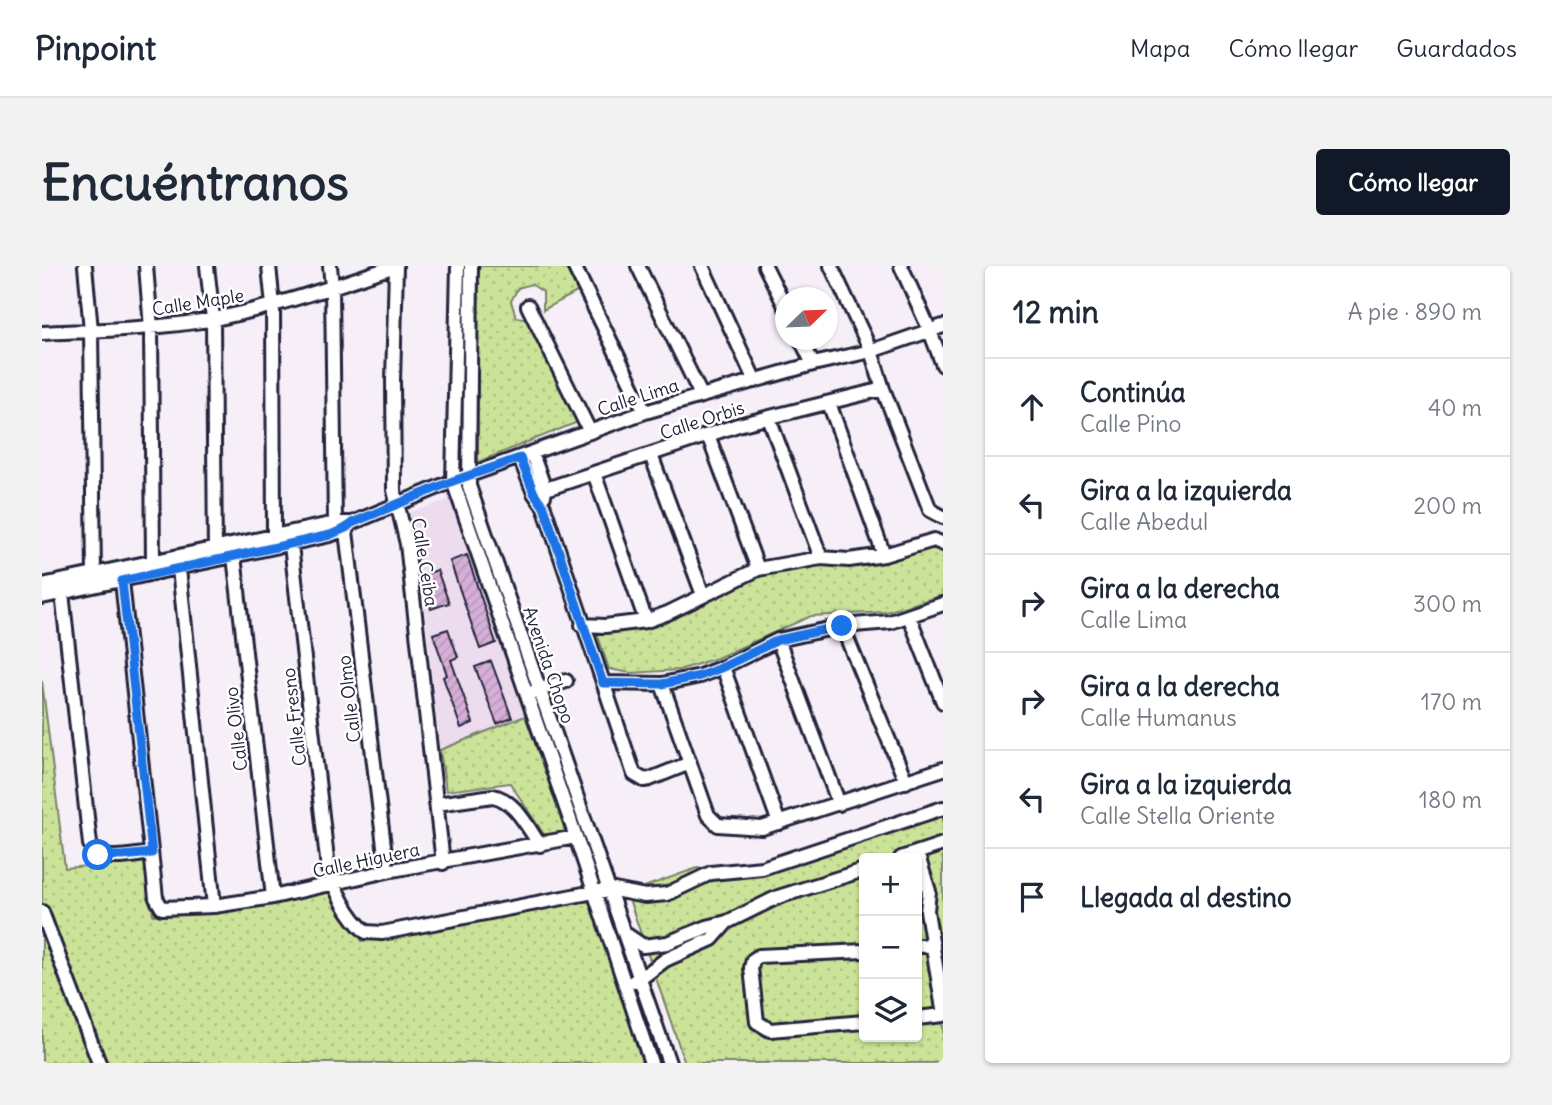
<!DOCTYPE html>
<html lang="es">
<meta charset="utf-8">
<style>
:root{--surface:#fff;--page:#f2f2f3;--text:#1f2937;--muted:#747a83;--line:#e0e1e3;--accent:#111827}
body{margin:0;font-family:Delius,sans-serif;background:var(--page);color:var(--text)}
.controls{position:absolute;right:21px;bottom:21px;display:grid;overflow:hidden;border-radius:7px;box-shadow:0 2px 5px #0004}
.controls button{width:63px;height:63px;display:grid;place-items:center;padding:0;border:0;border-bottom:2px solid var(--line);background:var(--surface);color:var(--text);font:35px sans-serif}
.compass{position:absolute;left:733px;top:21px;width:63px;height:63px;border-radius:50%;background:var(--surface);box-shadow:0 2px 5px #0004;rotate:67deg}
.stop{position:absolute;width:21px;height:21px;margin:-16px;border:5px solid #1a73e8;border-radius:50%;background:#fff}
.stop.end{background:#1a73e8;border-color:#fff;box-shadow:0 2px 7px #0008}
.list{margin:0;padding:0;list-style:none}
h2{display:flex;justify-content:space-between;align-items:center;height:91px;margin:0;padding:0 28px;font-size:30px}
h2 small{font-size:23px;font-weight:400;color:var(--muted)}
.list li{display:grid;grid-template-columns:46px 1fr auto;gap:21px;align-items:center;box-sizing:border-box;height:98px;padding:0 28px;border-top:2px solid var(--line)}
.list b{display:block;font-size:26px;white-space:nowrap}
.list p{margin:0;font-size:23px;white-space:nowrap;color:var(--muted)}
.list em{font-size:23px;font-style:normal;color:var(--muted)}
.icon{flex:none;width:38px;height:38px;fill:none;stroke:currentColor;stroke-width:2;stroke-linecap:round;stroke-linejoin:round}
.map{position:relative;flex:none;width:901px;height:797px;overflow:hidden;border-radius:7px}
header{display:flex;align-items:center;gap:42px;box-sizing:border-box;height:98px;padding:0 35px;background:var(--surface);border-bottom:2px solid var(--line)}
header strong{font-size:33px}
nav{display:flex;gap:38px;margin-inline-start:auto;font-size:24px}
.intro{display:flex;align-items:center;justify-content:space-between;box-sizing:border-box;height:168px;padding:0 42px}
h1{margin:0;font-size:49px}
.button{padding:18px 32px;border-radius:7px;background:var(--accent);color:#fff;font-size:24px;font-weight:700}
main{display:flex;gap:42px;padding:0 42px}
aside{flex:1;background:var(--surface);border-radius:7px;box-shadow:0 2px 5px #0004}
.map>svg:first-child{display:block}
.built{fill:#eddcee}
.green{fill:url(#green-dots);stroke:#76826a;stroke-width:2;fill-rule:evenodd}
.building{fill:url(#building-hatch);stroke:#22223b;stroke-width:2}
.lines{fill:none;stroke-linecap:round;stroke-linejoin:round}
.minor-casing{stroke:#22223b;stroke-width:18}
.minor{stroke:#fff;stroke-width:12}
.route{stroke:#1a73e8;stroke-width:9}
.labels{text-anchor:middle;dominant-baseline:central;stroke-width:5;stroke-linejoin:round;paint-order:stroke}
.street-label{font-size:18px;fill:#22223b;stroke:#fff}
</style>
<header>
<strong>Pinpoint</strong>
<nav><a>Mapa</a><a>Cómo llegar</a><a>Guardados</a></nav>
</header>
<div class="intro"><h1>Encuéntranos</h1><a class="button">Cómo llegar</a></div>
<main>
<div class="map">
<svg width="901" height="797" viewBox="0 0 901 797">
<defs>
<pattern id="green-dots" width="8" height="8" patternUnits="userSpaceOnUse" patternTransform="scale(1.75)"><rect width="8" height="8" fill="#cbe398"/><path d="M2 2h.1M6 6h.1" fill="none" stroke="#aec284" stroke-width="1.8" stroke-linecap="round"/></pattern>
<pattern id="building-hatch" width="6" height="6" patternUnits="userSpaceOnUse" patternTransform="scale(1.75)"><rect width="6" height="6" fill="#d5afd8"/><path d="M-1 1l2-2M0 6l6-6M5 7l2-2" fill="none" stroke="#b796ba"/></pattern>
</defs>
<rect width="100%" height="100%" fill="#f7eff7"/>
<filter id="ink" filterUnits="userSpaceOnUse"><feTurbulence type="fractalNoise" baseFrequency=".0143" numOctaves="2"/><feDisplacementMap in="SourceGraphic" scale="14" xChannelSelector="R" yChannelSelector="G"/><feConvolveMatrix kernelMatrix="1 2 1 2 8 2 1 2 1" color-interpolation-filters="sRGB"/></filter>
<g filter="url(#ink)">
<path class="built" d="M411,232L483,450L398,484L380,316L366,247Z"/>
<path class="green" d="M435,0H525L537,25L501,44V26L489,18L476,22L469,35L474,51L486,53L536,156L436,196Z
M899,279L901,285V329L844,346L769,350L675,392L637,404L589,407L567,403L554,364L603,360L637,349L666,331L719,309L755,300L809,297L869,288Z
M0,415L23,602L104,595L111,649L292,624L320,675L551,633L606,797H0Z
M483,450L526,566L503,570L468,517L404,525L398,484Z
M901,547V797H643L585,627L655,602L714,604ZM822,592H875V771H822Z"/>
<path class="building" d="M425,289L454,377L438,383L408,295Z
M395,304L407,337L389,343L379,310Z
M406,363L416,391L409,394L431,457L419,462L401,411L405,409L391,368Z
M449,395L470,452L455,458L433,401Z"/>
<g class="lines">
<g class="minor-casing">
<path id="minor" d="M43,0L49,64L52,308
M104,0L109,62L111,295
M165,0L171,53L173,290
M227,0L231,40L232,269
M288,0L290,21L293,257
M354,0L351,115L352,224L365,278L401,597
M416,0L411,215L534,571L609,797
M429,0L427,220L627,797
M532,0L603,146
M596,0L659,129
M660,0L713,115
M723,0L744,42
M789,0L829,85L841,123L888,244L901,251
M859,0L888,65L901,99
M486,40L548,166
M0,67C57,64 115,63 172,53C234,41 293,20 353,0
M759,74L771,98
M787,137L842,289
M727,152L779,292
M666,169L716,303
M490,188L503,223L502,230
M609,189L661,329
M478,192L492,227L502,241L592,508L602,514L608,513L648,497
M552,207L604,355
M492,227L696,159L841,123
M303,257L345,605
M249,279L286,602C293,624 306,651 324,666L340,667L567,623L603,630L625,628L669,607L720,602L901,542
M192,290L231,631
M137,303L172,640
M80,315L114,632L120,642L172,640L231,631L345,605L534,571
M0,319L293,257H310
M20,327L48,578C57,599 91,589 109,587
M0,331L288,269L304,263L310,257L411,215L603,146L771,98L829,85L901,60
M867,350L901,436
M540,359L563,360L604,355L626,347L716,303L779,292L807,294L842,289L892,274L901,278
M800,360L864,516
M736,374L797,538
M681,401L737,557
M561,417L620,418L658,410L681,401L736,374L800,360L848,356L901,338
M620,418L666,549L676,559L720,562L901,503
M491,426L524,415
M395,538L451,530C473,534 486,562 498,579
M875,587L887,625L885,645L901,743
M859,592L901,578
M0,646L57,797
M585,669L601,680L625,677L665,661L685,656L736,631L822,604
M875,680L891,679
M822,685L717,690L711,694L709,702L715,756L728,764L822,756
M592,715L598,713L623,694L670,673L685,656
M875,752L901,749"/>
</g>
<use href="#minor" class="minor"/>
</g>
</g>
<g class="lines" filter="url(#ink)">
<path class="route" d="M56,589L80,590L110,587L80,315L288,269L304,262L310,257L411,215L478,192L492,227L502,241L561,417L620,418L658,410L681,401L736,374L800,360"/>
</g>
<g class="labels">
<g class="street-label">
<text transform="translate(156 36) rotate(-9)">Calle Maple</text>
<text transform="translate(596 131) rotate(-18)">Calle Lima</text>
<text transform="translate(660 154) rotate(-18)">Calle Orbis</text>
<text transform="translate(383 296) rotate(81)">Calle Ceiba</text>
<text transform="translate(507 399) rotate(71)">Avenida Chopo</text>
<text transform="translate(307 433) rotate(-97)">Calle Olmo</text>
<text transform="translate(252 451) rotate(-97)">Calle Fresno</text>
<text transform="translate(194 463) rotate(-97)">Calle Olivo</text>
<text transform="translate(324 594) rotate(-12)">Calle Higuera</text>
</g>
</g>
</svg>
<div class="controls">
<button>+</button>
<button>−</button>
<button><svg class="icon" aria-label="layers" viewBox="0 0 24 24"><path d="M12 4l9 5-9 5-9-5zM3 14l9 5 9-5"/></svg></button>
</div>
<svg class="compass" viewBox="-18 -18 36 36"><path d="M0-13l5 13h-10z" fill="#e53935"/><path d="M0 13l5-13h-10z" fill="#747a83"/></svg>
<div class="stop" style="left:56px;top:589px"></div>
<div class="stop end" style="left:800px;top:360px"></div>
</div>
<aside>
<h2>12 min<small>A pie · 890 m</small></h2>
<ul class="list">
<li><svg class="icon" aria-label="ahead" viewBox="0 0 24 24"><path d="M12 20V5M6 11l6-6 6 6"/></svg><div><b>Continúa</b><p>Calle Pino</p></div><em>40 m</em></li>
<li><svg class="icon" aria-label="left" viewBox="0 0 24 24"><path d="M17 20v-9H6M10 6l-5 5 5 5"/></svg><div><b>Gira a la izquierda</b><p>Calle Abedul</p></div><em>200 m</em></li>
<li><svg class="icon" aria-label="right" viewBox="0 0 24 24"><path d="M7 20v-9h11M14 6l5 5-5 5"/></svg><div><b>Gira a la derecha</b><p>Calle Lima</p></div><em>300 m</em></li>
<li><svg class="icon" aria-label="right" viewBox="0 0 24 24"><path d="M7 20v-9h11M14 6l5 5-5 5"/></svg><div><b>Gira a la derecha</b><p>Calle Humanus</p></div><em>170 m</em></li>
<li><svg class="icon" aria-label="left" viewBox="0 0 24 24"><path d="M17 20v-9H6M10 6l-5 5 5 5"/></svg><div><b>Gira a la izquierda</b><p>Calle Stella Oriente</p></div><em>180 m</em></li>
<li><svg class="icon" aria-label="arrive" viewBox="0 0 24 24"><path d="M6 21V4h12l-3 4 3 4H6"/></svg><div><b>Llegada al destino</b></div></li>
</ul>
</aside>
</main>
